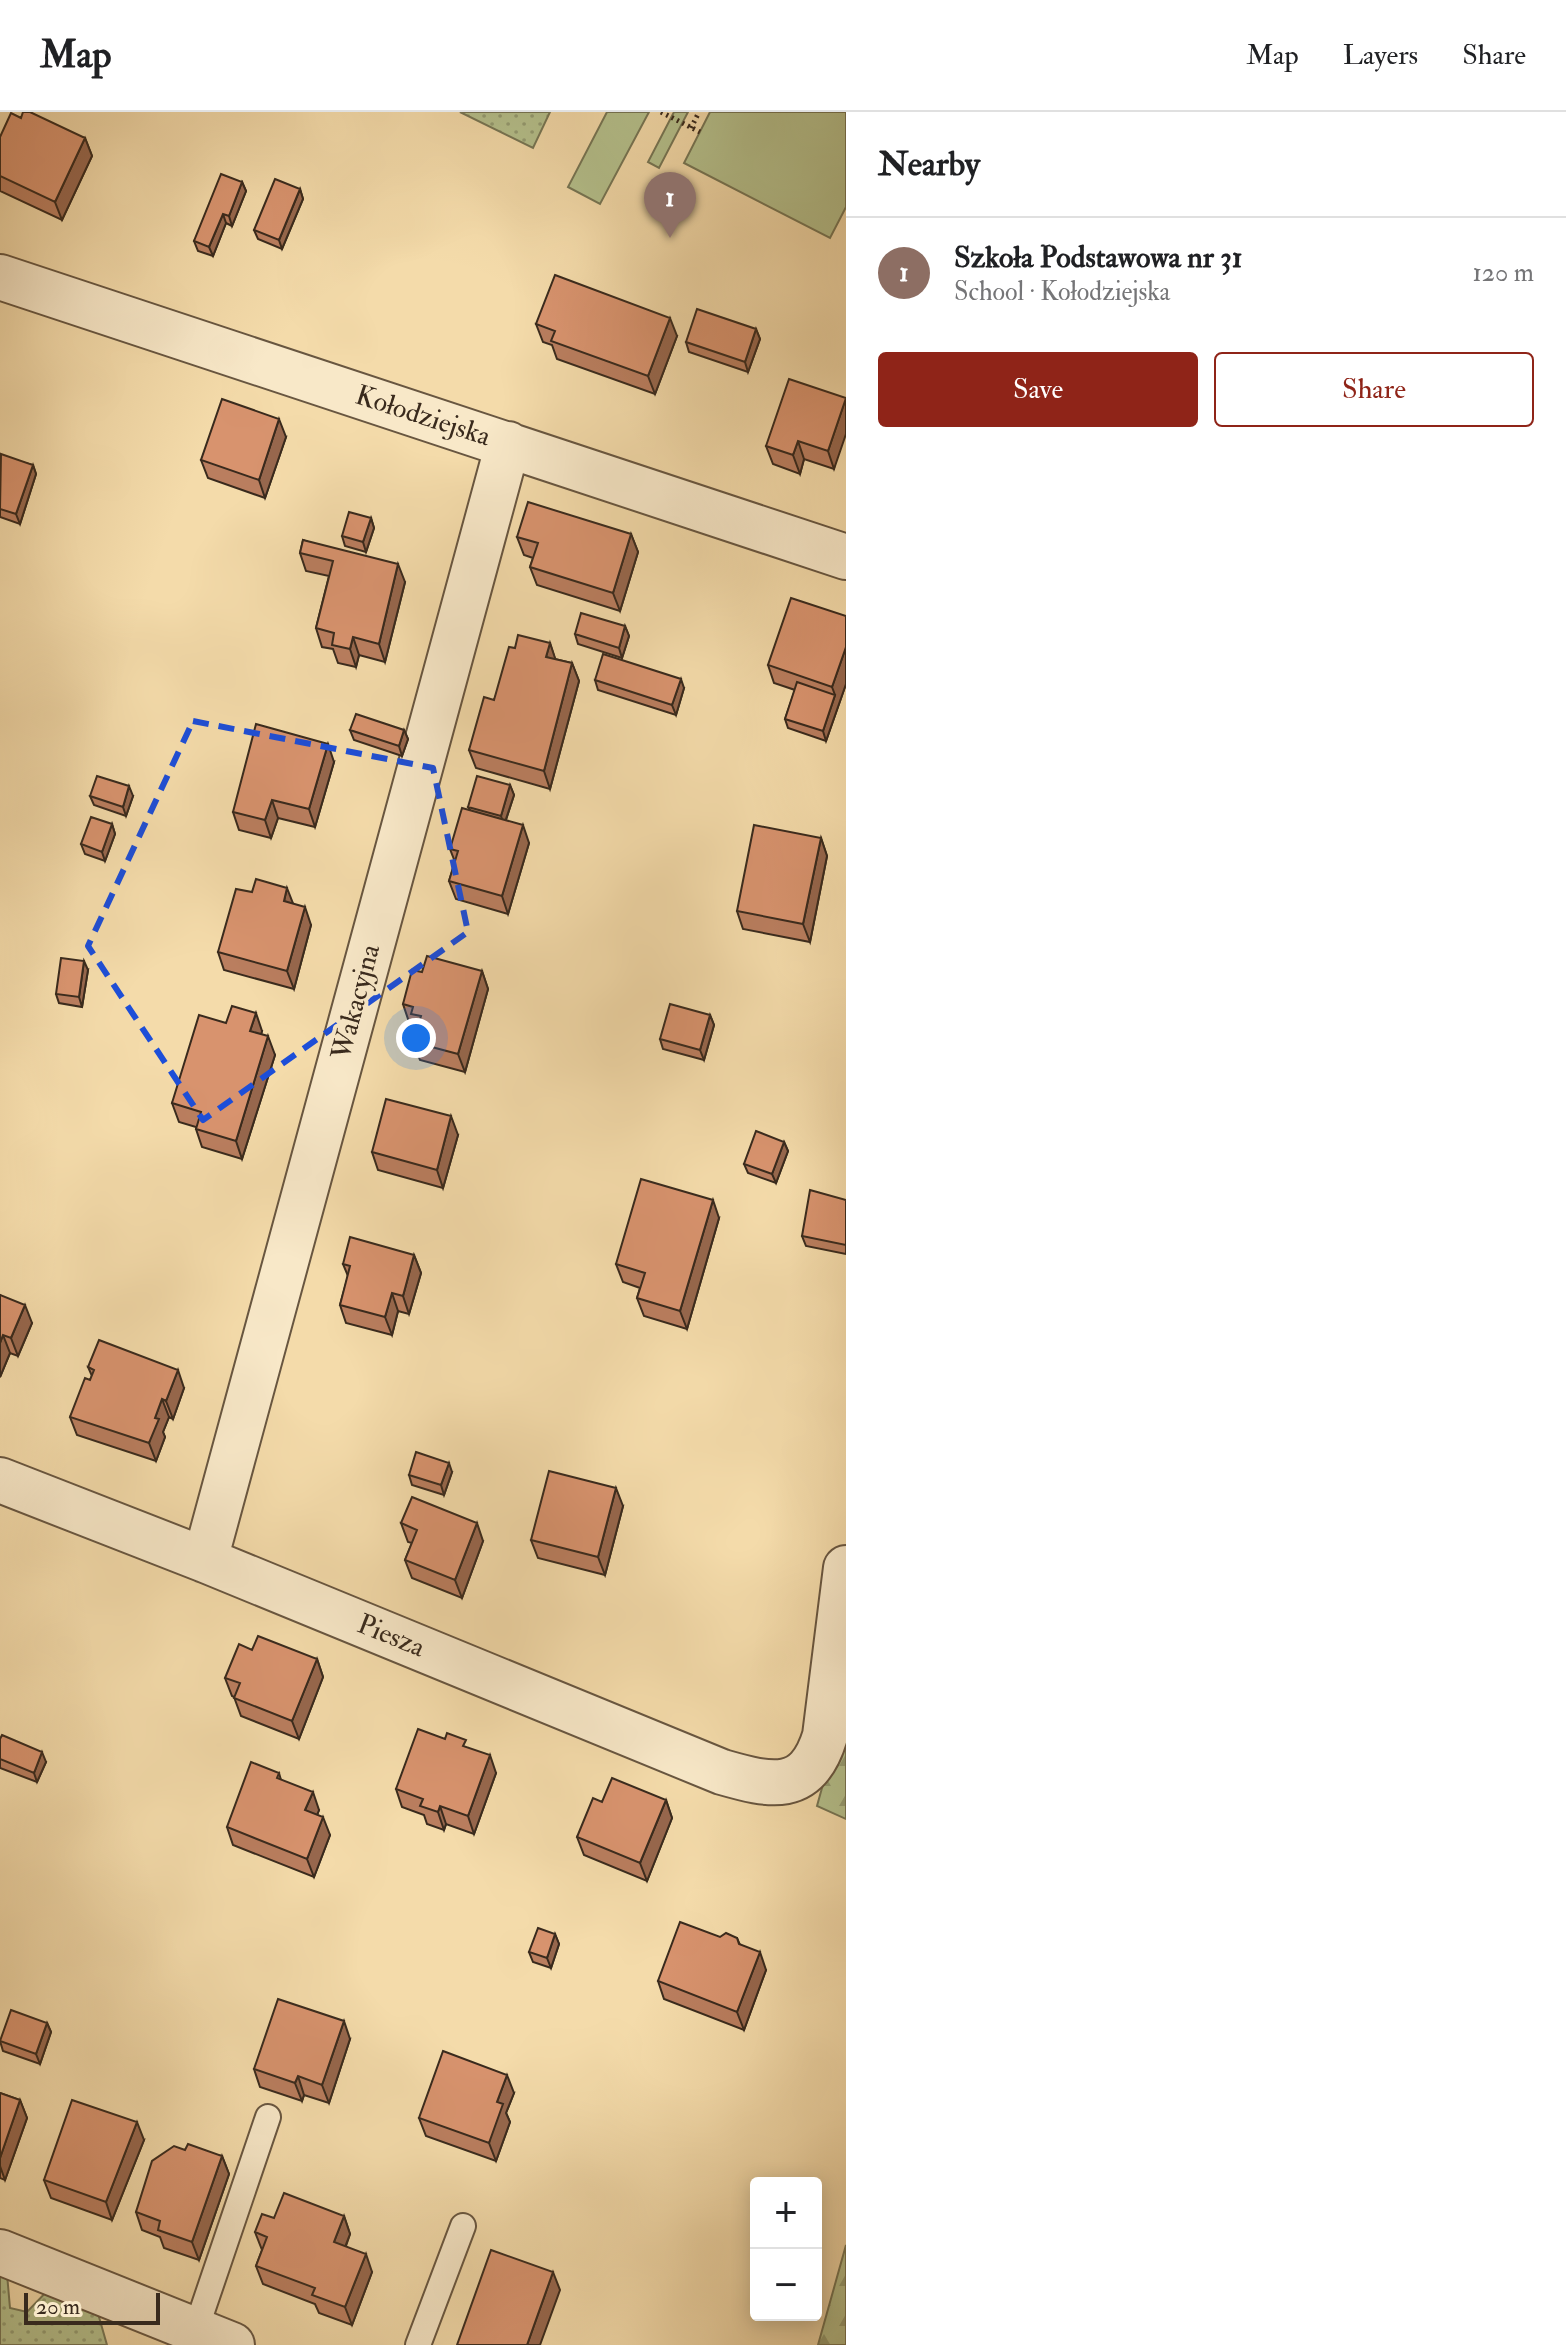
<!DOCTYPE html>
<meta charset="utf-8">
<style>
:root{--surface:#fff;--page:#f2f2f2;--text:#202124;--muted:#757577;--line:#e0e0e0;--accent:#8f2418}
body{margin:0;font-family:"IM FELL Double Pica",serif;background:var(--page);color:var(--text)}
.controls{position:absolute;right:24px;bottom:24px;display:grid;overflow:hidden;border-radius:8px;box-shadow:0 4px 20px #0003}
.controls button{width:72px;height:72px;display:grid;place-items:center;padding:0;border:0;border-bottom:2px solid var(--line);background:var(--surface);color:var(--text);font:40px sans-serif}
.scale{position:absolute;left:24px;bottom:20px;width:136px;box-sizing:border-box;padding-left:8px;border:4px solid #392a1d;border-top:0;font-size:22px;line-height:28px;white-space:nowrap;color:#392a1d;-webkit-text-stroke:6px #f8e8c8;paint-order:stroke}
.you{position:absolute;left:416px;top:926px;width:28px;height:28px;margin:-20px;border:6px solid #fff;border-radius:50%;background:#1a73e8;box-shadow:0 0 0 12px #1a73e833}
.badge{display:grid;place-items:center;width:52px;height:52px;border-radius:50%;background:var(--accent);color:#fff;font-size:26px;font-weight:700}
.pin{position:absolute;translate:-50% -66px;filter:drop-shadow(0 2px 4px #0008)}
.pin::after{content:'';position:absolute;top:42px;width:28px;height:24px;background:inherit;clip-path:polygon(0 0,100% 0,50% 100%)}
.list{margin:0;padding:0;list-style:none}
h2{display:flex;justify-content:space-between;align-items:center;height:104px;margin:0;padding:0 32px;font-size:34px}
h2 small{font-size:26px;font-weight:400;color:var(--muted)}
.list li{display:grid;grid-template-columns:52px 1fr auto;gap:24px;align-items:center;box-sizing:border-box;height:112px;padding:0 32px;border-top:2px solid var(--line)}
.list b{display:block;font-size:30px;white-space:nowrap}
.list p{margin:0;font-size:26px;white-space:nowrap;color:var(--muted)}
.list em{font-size:26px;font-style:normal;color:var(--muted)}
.actions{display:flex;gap:16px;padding:24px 32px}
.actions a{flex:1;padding:18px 0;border:2px solid var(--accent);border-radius:8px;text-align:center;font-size:28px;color:var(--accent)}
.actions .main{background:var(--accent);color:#fff}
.map{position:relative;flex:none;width:846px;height:2233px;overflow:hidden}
header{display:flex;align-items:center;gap:48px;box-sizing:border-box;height:112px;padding:0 40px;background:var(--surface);border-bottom:2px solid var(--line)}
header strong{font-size:38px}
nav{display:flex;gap:44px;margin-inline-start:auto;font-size:28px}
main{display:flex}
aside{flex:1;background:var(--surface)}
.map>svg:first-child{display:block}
.grass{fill:url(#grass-dots);stroke:#777655;stroke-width:2}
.forest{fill:url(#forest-firs);stroke:#777655;stroke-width:2}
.garden{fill:#b5c18d;stroke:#777655;stroke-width:2}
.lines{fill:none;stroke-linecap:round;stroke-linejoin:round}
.service-casing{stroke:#685640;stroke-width:28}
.minor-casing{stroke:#685640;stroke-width:48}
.path{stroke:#392a1d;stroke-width:5;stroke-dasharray:2 4;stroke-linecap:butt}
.service{stroke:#f8e8c8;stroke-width:24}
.minor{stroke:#f8e8c8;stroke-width:44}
.wall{fill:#ba7e5f;stroke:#392a1d;stroke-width:2}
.shaded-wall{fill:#97674d;stroke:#392a1d;stroke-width:2}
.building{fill:#d8936e;stroke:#392a1d;stroke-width:2}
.marked{fill:none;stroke:#1d4ed8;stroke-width:6;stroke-dasharray:16 10;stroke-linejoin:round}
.labels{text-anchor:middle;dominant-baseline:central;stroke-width:8;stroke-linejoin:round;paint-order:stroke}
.street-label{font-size:28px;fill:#392a1d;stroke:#f8e8c8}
</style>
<header>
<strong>Map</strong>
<nav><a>Map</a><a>Layers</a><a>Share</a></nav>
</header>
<main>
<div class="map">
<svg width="846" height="2233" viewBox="0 0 846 2233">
<defs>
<pattern id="grass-dots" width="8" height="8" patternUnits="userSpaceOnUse" patternTransform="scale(2)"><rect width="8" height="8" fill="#b5c18d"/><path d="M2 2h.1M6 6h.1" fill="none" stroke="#949d73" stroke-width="1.8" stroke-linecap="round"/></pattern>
<pattern id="forest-firs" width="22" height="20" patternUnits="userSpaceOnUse" patternTransform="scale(2)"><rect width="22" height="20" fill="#b5c18d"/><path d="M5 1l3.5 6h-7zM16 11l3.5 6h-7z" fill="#949d73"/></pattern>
</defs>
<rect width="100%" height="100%" fill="#f4dbaa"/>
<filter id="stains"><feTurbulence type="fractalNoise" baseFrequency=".0025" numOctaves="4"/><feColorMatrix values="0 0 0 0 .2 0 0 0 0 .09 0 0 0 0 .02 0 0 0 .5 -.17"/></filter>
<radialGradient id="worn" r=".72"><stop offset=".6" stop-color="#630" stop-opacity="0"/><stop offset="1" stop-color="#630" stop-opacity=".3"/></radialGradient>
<path class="grass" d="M460,0H550L533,36Z
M0,2157L7,2162L10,2196L27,2200L53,2173L95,2191L107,2233H0Z"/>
<path class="forest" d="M846,1541V1707L817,1694L835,1629Z
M846,2133V2233H818Z"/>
<path class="garden" d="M607,0H649L600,92L568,75Z
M674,0H688L659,56L648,50Z
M710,0H846V95L830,126L684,51Z"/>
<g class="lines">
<g class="service-casing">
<path id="service" d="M196,2217L268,2005
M418,2233L463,2114"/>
</g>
<g class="minor-casing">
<path id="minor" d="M0,165L846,445
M0,1368L205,1448L722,1660C771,1674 807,1683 825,1624L846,1456
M205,1448L508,332
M0,2140L232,2233"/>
</g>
<path class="path" d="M661,0L700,20
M691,16L699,0"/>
<use href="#service" class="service"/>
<use href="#minor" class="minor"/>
</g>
<path class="wall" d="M21,6L85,26L92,44L62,108L0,79V25Z
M242,70L246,79L232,114L226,111L213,144L198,139L194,129Z
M300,77L303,87L282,137L258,127L254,118Z
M536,212L677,224L655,282L557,247L552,233L543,230Z
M756,217L760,227L748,260L689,240L686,230Z
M846,286L834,357L804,347L800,362L773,352L766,334Z
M286,325L265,386L208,366L201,348Z
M0,344L33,353L36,362L20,412L0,405Z
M371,406L374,416L366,440L345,434L342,424Z
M631,422L638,440L620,499L537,473L530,455L533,446L524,443L517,425Z
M303,428L405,470L385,550L359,543L356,555L338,551L333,537L322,535L316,516L329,464L306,459L300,441Z
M846,504V572L826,629L788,616L785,607L795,578L774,571L768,553Z
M625,514L629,524L622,546L578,532L575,522Z
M550,531L555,547L572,551L579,569L550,677L476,656L469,638L494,588L515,536Z
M595,568L684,576L676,603L598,578Z
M350,618H404L408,627L402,644L354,628Z
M334,650L315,715L278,706L271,726L239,718L233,700Z
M510,673L514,683L506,708L529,731L508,802L456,787L449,769L455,750L450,737L470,698L468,695Z
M90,684H133L126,704L94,693Z
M112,712L115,722L105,749L85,742L81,732Z
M821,726L827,744L810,830L743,817L737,799Z
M293,792L311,813L294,877L224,858L218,840Z
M88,858L82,895L59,891L56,882Z
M482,859L488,877L465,960L420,948L413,930L417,917L415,912L409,910L403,892L422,860Z
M710,903L714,913L704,948L663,937L660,927Z
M226,911L262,919L261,922L275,943L242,1047L202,1035L196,1017V1015L179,1010L172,991Z
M458,1023L443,1076L378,1058L372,1040Z
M784,1030L788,1039L776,1071L748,1061L744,1052Z
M846,1088V1142L806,1134L802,1124Z
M719,1106L687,1217L644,1204L637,1186L640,1176L623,1170L616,1152Z
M414,1143L421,1161L409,1202L398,1199L392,1223L346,1211L340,1193L348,1164L343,1152Z
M0,1183L32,1211L18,1244L10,1241L0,1265Z
M88,1255L184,1276L173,1307L169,1305L163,1320L165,1325L156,1349L77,1323L70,1305L92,1264Z
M452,1360L444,1383L412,1373L409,1363Z
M623,1394L605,1463L538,1446L531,1428Z
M401,1411L483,1429L462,1486L412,1466L405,1448L412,1431L408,1430Z
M252,1538L317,1547L323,1565L299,1627L241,1604L234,1585L232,1584L225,1566Z
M0,1627L46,1650L37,1670L0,1656Z
M468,1636L496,1661L474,1722L446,1712L444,1718L427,1712L424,1703L402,1695L396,1677Z
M279,1661L281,1668L319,1698L317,1703L330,1723L314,1765L233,1733L227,1715Z
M666,1688L672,1706L647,1769L584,1743L577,1725L602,1690Z
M555,1822L559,1832L551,1856L533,1850L529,1840Z
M720,1825L737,1826L740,1833L766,1858L744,1918L664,1887L658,1869Z
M47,1911L51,1920L40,1952L3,1939L0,1929Z
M350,1927L329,1991L304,1983L302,1989L260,1975L254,1957Z
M0,1981L20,1988L27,2006L5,2068L0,2066Z
M514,1981L506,2001L510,2010L496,2049L426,2024L419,2006Z
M144,2028L112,2108L51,2086L44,2068Z
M185,2038L222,2044L229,2062L199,2148L164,2136L160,2125L142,2118L136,2100Z
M344,2104L350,2122L346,2134L372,2160L352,2213L319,2201L315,2192L263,2172L256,2154L262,2138L255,2120L274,2106Z"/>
<path class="shaded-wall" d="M85,26L92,44L62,108L55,90Z
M242,70L246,79L232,114L229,104Z
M300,77L303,87L282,137L279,128Z
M223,102L226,111L213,144L209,135Z
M670,206L677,224L655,282L648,264Z
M756,217L760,227L748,260L745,250Z
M846,286V322L834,357L828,339Z
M279,307L286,325L265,386L259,368Z
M798,329L804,347L800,362L793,343Z
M33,353L36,362L20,412L16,402Z
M371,406L374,416L366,440L363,430Z
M631,422L638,440L620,499L613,481Z
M398,452L405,470L385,550L379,532Z
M625,514L629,524L622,546L619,536Z
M353,525L359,543L356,555L350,537Z
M550,531L556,549L546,545Z
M846,535V572L826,629L823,619L835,583L832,575Z
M572,551L579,569L550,677L544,659Z
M681,567L684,576L676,603L672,593Z
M404,618L408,627L402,644L399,634Z
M328,632L334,650L315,715L309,697Z
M510,673L514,683L504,713L501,704Z
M129,674L133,684L126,704L123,695Z
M272,688L278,706L271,726L265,708Z
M112,712L115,722L105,749L102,740Z
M523,713L529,731L508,802L502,784Z
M821,726L827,744L810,830L803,812Z
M287,776L294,794L284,789Z
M305,795L311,813L294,877L287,859Z
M84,849L88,858L82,895L79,885Z
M482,859L488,877L465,960L458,942Z
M256,901L262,919L257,937L250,919Z
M710,903L714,913L704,948L700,938Z
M268,924L275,943L242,1047L236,1029Z
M451,1004L458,1023L443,1076L437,1058Z
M784,1030L788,1039L776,1071L772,1062Z
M713,1088L719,1106L687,1217L680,1199Z
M414,1143L421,1161L409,1202L403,1184Z
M392,1181L398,1199L392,1223L385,1205Z
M25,1193L32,1211L18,1244L11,1226Z
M3,1223L10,1241L0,1265V1231Z
M178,1258L184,1276L173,1307L166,1289Z
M162,1287L169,1305L163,1320L165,1325L156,1349L149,1331L155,1306Z
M449,1351L452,1360L444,1383L441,1373Z
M616,1376L623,1394L605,1463L598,1445Z
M477,1411L483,1429L462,1486L455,1468Z
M317,1547L323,1565L299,1627L292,1609Z
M42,1640L46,1650L37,1670L34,1661Z
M490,1643L496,1661L474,1722L468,1704Z
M313,1680L319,1698L312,1716L305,1698Z
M666,1688L672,1706L647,1769L640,1751Z
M440,1694L446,1712L444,1718L438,1700Z
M323,1705L330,1723L314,1765L307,1747Z
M555,1822L559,1832L551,1856L547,1846Z
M760,1840L766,1858L744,1918L737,1900Z
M344,1909L350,1927L329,1991L322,1973Z
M47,1911L51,1920L40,1952L36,1942Z
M507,1963L514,1981L506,2001L510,2010L496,2049L489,2031L497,1990Z
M298,1964L304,1983L302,1989L295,1971Z
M20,1988L27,2006L5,2068L0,2054V2046Z
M137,2010L144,2028L112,2108L106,2090Z
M222,2044L229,2062L199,2148L192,2130Z
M344,2104L350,2122L340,2148L334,2130Z
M366,2142L372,2160L352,2213L345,2195Z
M553,2160L560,2178L540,2233H527Z"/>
<path class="building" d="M23,0H30L85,26L55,90L0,64V25L11,1L21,6Z
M221,62L242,70L229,104L223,102L209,135L194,129Z
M275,67L300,77L279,128L254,118Z
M555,163L670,206L648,264L551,229L555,219L536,212Z
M697,197L756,217L745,250L686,230Z
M789,267L846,286L828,339L798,329L793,343L766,334Z
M222,287L279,307L259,368L201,348Z
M1,342L33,353L16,402L0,397Z
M528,390L631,422L613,481L530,455L538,431L517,425Z
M349,400L371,406L363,430L342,424Z
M303,428L398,452L379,532L353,525L350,537L332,533L334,521L316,516L333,449L300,441Z
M791,486L846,504V535L832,575L768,553Z
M581,501L625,514L619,536L575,522Z
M518,523L550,531L546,545L572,551L544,659L469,638L484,585L494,588L509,535L515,536Z
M603,542L681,567L672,593L595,568Z
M797,570L835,583L823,619L785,607Z
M356,602L404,618L399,634L350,618Z
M256,612L328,632L309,697L272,688L265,708L233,700Z
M97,664L129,674L123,695L90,684Z
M477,664L510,673L501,704L468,695Z
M462,696L523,713L502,784L449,769L458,739L450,737Z
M91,705L112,712L102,740L81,732Z
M754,713L821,726L803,812L737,799Z
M256,767L287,776L284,789L305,795L287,859L218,840L236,777L252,780Z
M427,844L482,859L458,942L413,930L421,904L411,902L413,895L403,892L412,858L422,860Z
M61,846L84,849L79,885L56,882Z
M670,892L710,903L700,938L660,927Z
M232,894L256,901L250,919L268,924L236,1029L196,1017L201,1000L172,991L199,903L226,911Z
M386,987L451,1004L437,1058L372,1040Z
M756,1019L784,1030L772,1062L744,1052Z
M641,1067L713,1088L680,1199L637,1186L645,1161L616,1152Z
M810,1078L846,1088V1133L802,1124Z
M350,1125L414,1143L403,1184L392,1181L385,1205L340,1193L350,1154L343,1152Z
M0,1183L25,1193L11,1226L3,1223L0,1231Z
M99,1228L178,1258L166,1289L162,1287L155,1306L159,1307L149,1331L70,1305L85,1266L90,1268L94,1258L88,1255Z
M416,1340L449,1351L441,1373L409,1363Z
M549,1359L616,1376L598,1445L531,1428Z
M412,1385L477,1411L455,1468L405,1448L417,1418L401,1411Z
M258,1524L317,1547L292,1609L234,1586L240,1571L225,1566L239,1532L252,1538Z
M418,1617L445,1627L447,1621L466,1628L463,1634L490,1643L468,1704L440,1694L438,1700L420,1694L423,1687L396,1677Z
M2,1623L42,1640L34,1661L0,1647V1627Z
M251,1650L279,1661L277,1666L313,1680L305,1698L323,1705L307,1747L227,1715Z
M612,1666L666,1688L640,1751L577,1725L593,1686L602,1690Z
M680,1810L720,1825L726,1821L737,1826L739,1832L760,1840L737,1900L658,1869Z
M538,1816L555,1822L547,1846L529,1840Z
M278,1887L344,1909L322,1973L298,1964L295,1971L254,1957Z
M11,1898L47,1911L36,1942L0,1929Z
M443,1939L507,1963L497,1990L503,1992L489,2031L419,2006Z
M0,1981L20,1988L0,2046Z
M72,1988L137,2010L106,2090L44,2068Z
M188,2032L222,2044L192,2130L158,2118L160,2109L136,2100L152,2049L174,2034L185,2038Z
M284,2081L344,2104L334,2130L366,2142L345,2195L312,2183L315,2176L256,2154L267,2125L255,2120L262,2102L274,2106Z
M491,2138L553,2160L527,2233H457Z"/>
<path class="marked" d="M193,609L433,656L468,820L203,1008L88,834Z"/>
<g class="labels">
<g class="street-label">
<text transform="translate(423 304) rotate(18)">Kołodziejska</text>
<text transform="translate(356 890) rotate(-75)">Wakacyjna</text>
<text transform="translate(391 1524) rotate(22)">Piesza</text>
</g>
</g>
<rect width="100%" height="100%" filter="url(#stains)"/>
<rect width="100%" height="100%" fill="url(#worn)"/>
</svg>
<div class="controls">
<button>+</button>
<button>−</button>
</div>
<div class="scale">20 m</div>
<div class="you"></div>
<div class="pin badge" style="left:670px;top:126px;background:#8d6e63">1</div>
</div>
<aside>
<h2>Nearby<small></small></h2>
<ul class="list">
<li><span class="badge" style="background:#8d6e63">1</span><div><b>Szkoła Podstawowa nr 31</b><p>School · Kołodziejska</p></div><em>120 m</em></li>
</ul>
<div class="actions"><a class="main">Save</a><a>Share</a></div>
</aside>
</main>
